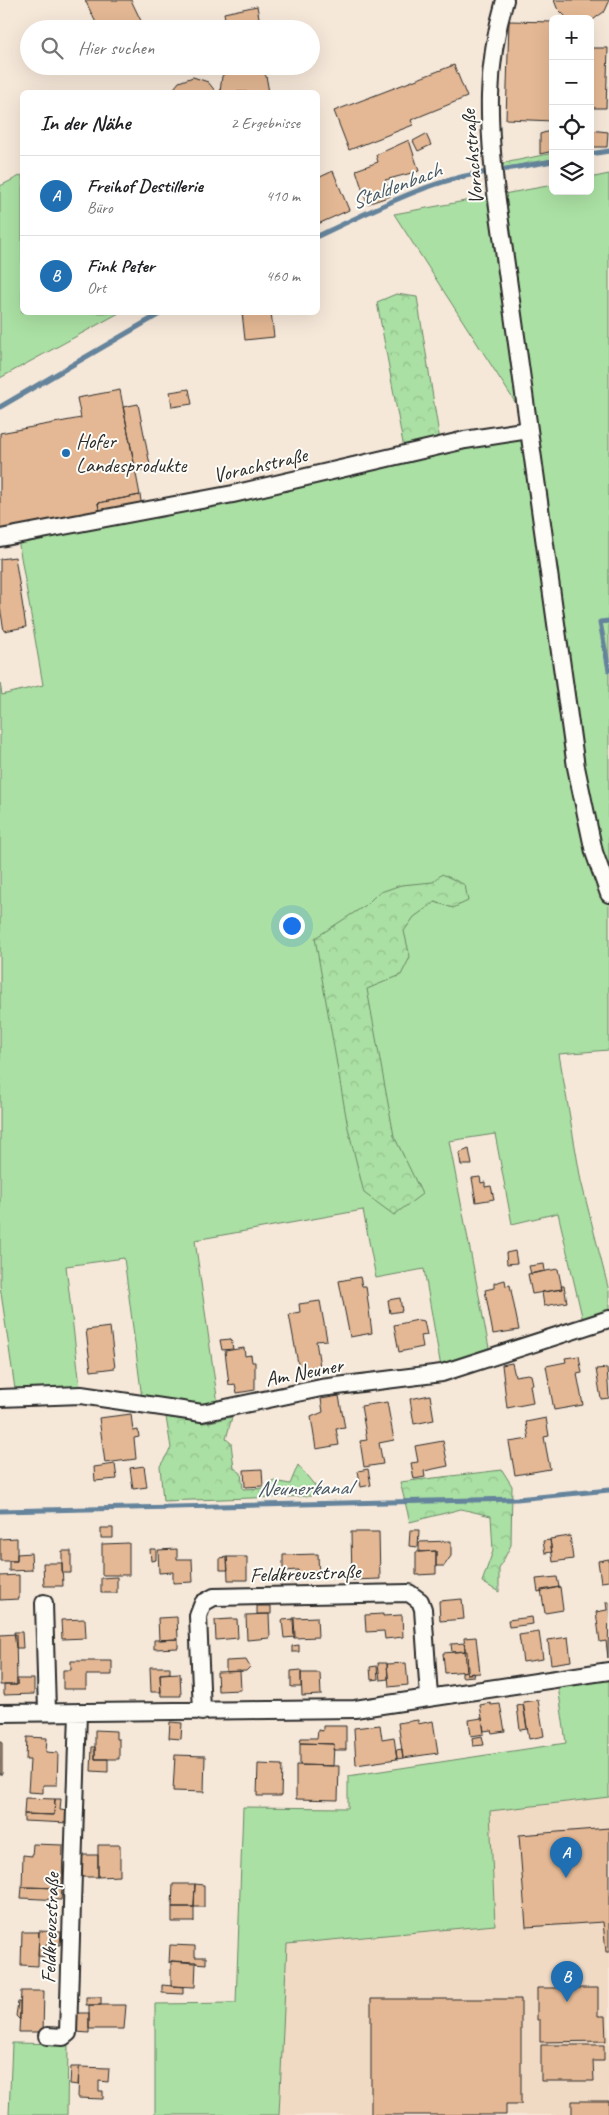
<!DOCTYPE html>
<html lang="de">
<meta charset="utf-8">
<style>
:root{--surface:#fff;--page:#f2f2f2;--text:#202124;--muted:#757577;--line:#e0e0e0;--accent:#1f6fb2}
body{margin:0;font-family:Caveat,sans-serif;background:var(--page);color:var(--text)}
.controls{position:absolute;right:15px;top:15px;display:grid;overflow:hidden;border-radius:8px;box-shadow:0 5px 20px #0002}
.controls button{width:45px;height:45px;display:grid;place-items:center;padding:0;border:0;border-bottom:1px solid var(--line);background:var(--surface);color:var(--text);font:25px sans-serif}
.you{position:absolute;left:291px;top:925px;width:18px;height:18px;margin:-12px;border:4px solid #fff;border-radius:50%;background:#1a73e8;box-shadow:0 0 0 8px #1a73e833}
.badge{display:grid;place-items:center;width:32px;height:32px;border-radius:50%;background:var(--accent);color:#fff;font-size:16px;font-weight:700}
.pin{position:absolute;translate:-50% -41px;filter:drop-shadow(0 1px 2px #0008)}
.pin::after{content:'';position:absolute;top:26px;width:18px;height:15px;background:inherit;clip-path:polygon(0 0,100% 0,50% 100%)}
.list{margin:0;padding:0;list-style:none}
h2{display:flex;justify-content:space-between;align-items:center;height:65px;margin:0;padding:0 20px;font-size:21px}
h2 small{font-size:16px;font-weight:400;color:var(--muted)}
.list li{display:grid;grid-template-columns:32px 1fr auto;gap:15px;align-items:center;box-sizing:border-box;height:80px;padding:0 20px;border-top:1px solid var(--line)}
.list b{display:block;font-size:19px;white-space:nowrap}
.list p{margin:0;font-size:16px;white-space:nowrap;color:var(--muted)}
.list em{font-size:16px;font-style:normal;color:var(--muted)}
.icon{flex:none;width:28px;height:28px;fill:none;stroke:currentColor;stroke-width:2;stroke-linecap:round;stroke-linejoin:round}
.map{position:relative;flex:none;width:609px;height:2115px;overflow:hidden}
.search{position:absolute;background:var(--surface);box-shadow:0 5px 20px #0002;left:20px;top:20px;width:300px;height:55px;display:flex;align-items:center;gap:12px;box-sizing:border-box;padding:0 18px;border-radius:28px;color:var(--muted);font-size:19px}
.panel{position:absolute;background:var(--surface);box-shadow:0 5px 20px #0002;left:20px;top:90px;width:300px;height:225px;border-radius:8px}
.map>svg:first-child{display:block}
.built{fill:#f1dac4}
.grass{fill:#aae0a3;stroke:#6a8667}
.forest{fill:url(#forest-crowns);stroke:#6a8667}
.lines{fill:none;stroke-linecap:round;stroke-linejoin:round}
.stream{stroke:#65849c;stroke-width:5}
.building{fill:#e4b894;stroke:#2b2b2b}
.street-casing{stroke:#2b2b2b;stroke-width:20}
.street{stroke:#fdfcf7;stroke-width:16}
.poi-dot{fill:#1f6fb2;stroke:#fdfcf7;stroke-width:2}
.labels{text-anchor:middle;dominant-baseline:central;stroke-width:4;stroke-linejoin:round;paint-order:stroke}
.street-label{font-size:21px;fill:#2b2b2b;stroke:#fdfcf7}
.poi-label{font-size:21px;fill:#2b2b2b;stroke:#fdfcf7;text-anchor:start}
.water-label{font-size:22px;font-style:italic;fill:#485864;stroke:#fdfcf7}
</style>
<div class="map">
<svg width="609" height="2115" viewBox="0 0 609 2115">
<defs>
<pattern id="forest-crowns" width="20" height="18" patternUnits="userSpaceOnUse" patternTransform="scale(1.25)"><rect width="20" height="18" fill="#aae0a3"/><path d="M2 6a3 3 0 1 1 6 0M12 15a3 3 0 1 1 6 0" fill="none" stroke="#92c08c"/></pattern>
</defs>
<rect width="100%" height="100%" fill="#f6e8d9"/>
<filter id="ink" filterUnits="userSpaceOnUse"><feTurbulence type="fractalNoise" baseFrequency=".02" numOctaves="2"/><feDisplacementMap in="SourceGraphic" scale="10" xChannelSelector="R" yChannelSelector="G"/><feConvolveMatrix kernelMatrix="1 2 1 2 8 2 1 2 1" color-interpolation-filters="sRGB"/></filter>
<g filter="url(#ink)">
<path class="built" d="M609,1797V2115H279L286,1944L495,1924L490,1811Z"/>
<path class="grass" d="M609,174V885L573,719L533,430L394,214L553,185V191H590V178Z
M22,175V312L119,313L0,378V186Z
M529,430L576,767L609,894V1050L559,1054L581,1181L609,1291V1317L584,1325L558,1213L512,1224L495,1134L449,1141L491,1358L442,1373L424,1269L376,1278L363,1210L195,1240L219,1411L143,1406L124,1258L66,1266L81,1395L16,1396L0,1286V683L2,695L43,685L17,534Z
M609,1678V1797L490,1811L495,1925L287,1944L279,2115H155V2004L236,2003L243,1807L348,1808V1776L566,1743L558,1686Z
M12,2043L68,2044L67,2115H9Z"/>
<path class="forest" d="M553,153V159L502,168L504,163Z
M396,294L417,297L440,441L404,449L377,302Z
M442,874L465,885L468,901L453,908L435,902L414,917L404,931L410,957L401,975L367,989L394,1136L422,1194L394,1215L364,1193L348,1128L315,938L366,905L378,893L401,885L433,882Z
M166,1417L205,1423L232,1417L226,1439L231,1443L234,1468L241,1473L243,1489L266,1488L274,1481L290,1484L298,1465L316,1487L311,1496L163,1501L160,1466L171,1448Z
M502,1470L512,1486L511,1545L499,1569V1592L482,1582L493,1551L491,1516L461,1509L410,1522L400,1482Z"/>
<g class="lines">
<path class="stream" d="M590,154L609,151
M501,170L553,161
M318,236C370,212 430,179 488,172
M0,407L163,312
M609,621L600,622L609,670
M0,1511L517,1499L609,1490"/>
</g>
<path class="building" d="M85,0H131L143,25L135,29H99Z
M554,0H609V2L605,11L590,22V19H568L557,8Z
M257,6L261,29H227L224,13Z
M509,21L553,22V121L506,119Z
M590,48H608L606,108H590Z
M454,65L467,97L411,120L413,125L349,150L334,111Z
M234,66H268L235,73Z
M234,66L235,73L259,68L266,76L269,92H220L222,76Z
M193,77L208,82L216,92H171L179,82Z
M553,130V151L540,154V134Z
M590,130L608,132L607,147H590Z
M426,134L431,145L418,151L413,141Z
M409,140L419,171L385,180L391,196L367,204L356,170L378,162L376,155Z
M333,171L349,210L318,224V178Z
M242,312H271L274,337L245,340Z
M189,389L192,404L172,407L170,392Z
M120,390L140,495L98,503L100,517L0,536V433L81,418L77,398Z
M138,404L151,470L136,472L123,407Z
M140,495L142,507L100,515L98,503Z
M15,557L26,627L4,631L0,607V559Z
M469,1149L472,1165H461L459,1153Z
M480,1177L481,1183L485,1182V1187L491,1186L494,1199L476,1202L472,1178Z
M515,1251L517,1263L507,1264L506,1253Z
M544,1264L545,1271L531,1274L529,1266Z
M558,1269L562,1289L532,1294L528,1274Z
M360,1277L362,1286H366L372,1333L350,1337L339,1281Z
M505,1280L506,1286L510,1285L519,1330L493,1334L485,1290L494,1288V1283Z
M561,1286H564L567,1302L544,1306L542,1292L562,1289Z
M400,1298L402,1311L390,1313L388,1300Z
M320,1301L327,1340L316,1341L320,1366L299,1369L289,1314L300,1312L299,1304Z
M418,1320L424,1321L427,1335L421,1336L423,1347L399,1352L394,1325Z
M110,1327L115,1368L91,1371L86,1330Z
M231,1339L233,1349L222,1350L220,1340Z
M244,1348L245,1356L251,1355L252,1362H255V1390L237,1393L235,1384L229,1385L225,1351Z
M579,1356L582,1373L577,1374L583,1405L554,1410L546,1366L566,1362L565,1358Z
M512,1363L515,1376L528,1374L531,1375L533,1384L530,1385L533,1403L507,1408L502,1365Z
M607,1368L609,1398L601,1399L596,1369Z
M430,1395L434,1420L414,1424L410,1399Z
M339,1396L345,1428L336,1429L339,1445L316,1449L311,1417L323,1412L321,1399Z
M387,1402L394,1440L379,1443L383,1464L364,1467L360,1441L367,1440L361,1406Z
M131,1414L133,1431L138,1430L139,1437L134,1438L136,1459L105,1463L99,1418Z
M546,1418L549,1436L544,1437L550,1469L515,1475L509,1442L529,1439L526,1422Z
M443,1441L448,1466L424,1471L425,1477L414,1479L411,1463L418,1462L415,1446Z
M115,1464L117,1479L95,1481L94,1467Z
M144,1466L147,1487L133,1489L130,1468Z
M262,1469L263,1486L245,1487L244,1470Z
M368,1469L371,1485L361,1487L358,1471Z
M101,1528H113V1538H101Z
M410,1530H419L418,1547L409,1546Z
M351,1532H379L380,1579L352,1580Z
M570,1536L573,1559L553,1562L550,1539Z
M17,1538V1561H0V1539Z
M550,1540L552,1552L545,1553L543,1541Z
M451,1541V1556L444,1566H436V1551L419,1552V1542Z
M129,1543V1575H102V1544Z
M150,1549H156V1560L151,1561Z
M177,1549V1559H192L193,1582L173,1583V1572L159,1573L158,1550Z
M62,1551H71V1573H62Z
M436,1551V1574L416,1575V1552Z
M31,1553L32,1570L9,1571V1561H17V1554Z
M318,1554L319,1578L298,1579V1570L283,1571V1555Z
M227,1557L228,1570H220V1558Z
M227,1557H247V1580H228Z
M609,1559V1581L601,1582L598,1561Z
M43,1563H62L63,1586H44Z
M19,1575V1599L0,1600V1576Z
M117,1577V1593H101V1578Z
M557,1577L559,1587L538,1592L536,1579Z
M560,1587L563,1610L545,1613L541,1590Z
M462,1599L464,1619L440,1621L439,1601Z
M606,1602H609L608,1658L606,1641L600,1642L596,1612L607,1610Z
M257,1606H271V1614H257Z
M269,1614L270,1638L247,1640L246,1615Z
M383,1614V1616L402,1615L403,1637L385,1639L384,1631L366,1632L365,1615Z
M177,1617L178,1639L159,1640L158,1618Z
M317,1617L318,1637L294,1638L293,1618Z
M532,1617L533,1624L509,1627L508,1620Z
M85,1619L86,1638L62,1639L61,1620Z
M231,1619H237L238,1638L216,1640L215,1620Z
M294,1619L295,1637L284,1638L282,1620Z
M14,1632H22L23,1648H16Z
M539,1632L543,1659L523,1662L519,1635Z
M16,1634L17,1685H0V1635Z
M476,1637L480,1673L467,1674L464,1638Z
M568,1637L571,1661L551,1664L548,1640Z
M178,1639V1648L154,1649V1640Z
M465,1643V1651L452,1652L451,1644Z
M299,1645V1652H292V1646Z
M467,1651L468,1671L445,1673L443,1653Z
M246,1660L250,1667L246,1671L226,1672V1661Z
M71,1661H112V1675H86V1689H63V1670H71Z
M378,1663H387L388,1679L380,1680Z
M406,1663L408,1685L389,1687L387,1664Z
M377,1666L378,1679L371,1680L370,1667Z
M150,1667H170V1673L160,1674L161,1692H151Z
M301,1670V1687H291V1671Z
M240,1671L241,1690L218,1691L217,1672Z
M467,1671V1674L473,1673L474,1676L462,1677V1672Z
M180,1673L181,1696H161L160,1674Z
M301,1673H320L321,1695L302,1696Z
M17,1679H34V1694L4,1695V1685H17Z
M538,1700L544,1736L529,1739L523,1702Z
M490,1703L491,1705L500,1704L505,1731L492,1733L491,1730L484,1731L480,1705Z
M523,1705L527,1729L520,1730L517,1706Z
M482,1718L484,1734L471,1736L469,1720Z
M418,1720V1724L433,1721L438,1753L403,1758L398,1723Z
M170,1722L182,1723L181,1739L169,1738Z
M380,1725L382,1739L394,1737L397,1759L356,1765L354,1728Z
M323,1726H346V1750H333L334,1744L300,1743L301,1738H317L318,1730L323,1731Z
M95,1730L116,1731V1739H119V1759H95Z
M482,1736L484,1745L473,1746L472,1738Z
M27,1737L47,1738L46,1752L58,1753L57,1785H43V1793L28,1792L30,1760H26Z
M0,1742H2V1774H0Z
M300,1743L334,1744L333,1766L300,1765Z
M92,1747H95V1759H108V1772L91,1771Z
M402,1749L403,1758L397,1759L396,1750Z
M175,1755L205,1756L204,1792L173,1791Z
M258,1764L282,1765L281,1796H257Z
M296,1765L339,1766L338,1800L296,1799Z
M25,1798L55,1799L54,1815L24,1814Z
M55,1799H61L60,1810L69,1811L68,1823L24,1821V1814L54,1815Z
M609,1828V1952H606L603,1922L526,1927L519,1835Z
M33,1844L63,1845L62,1888L22,1887L23,1855L32,1856Z
M98,1845H120V1876L98,1877Z
M81,1855H98V1877H82Z
M173,1884H195L194,1907H172Z
M195,1884L204,1885V1907H194Z
M22,1887L62,1888L61,1900L21,1898Z
M172,1907H194V1922H172Z
M39,1931L61,1932L60,1945L46,1944V1957L38,1956Z
M22,1932H39L38,1966L21,1965Z
M170,1945L195,1946V1957H206V1964L171,1961L169,1963Z
M171,1961L196,1962L195,1987L171,1986Z
M162,1985L183,1987V1994L162,1993Z
M537,1988H598V2016H605L606,2041L540,2042V2020H537Z
M21,1991H44L43,2032H19Z
M86,1997H101V2005H86Z
M371,1999H521V2104H506V2115H371Z
M18,2002H20V2020L16,2016Z
M89,2005H126L124,2029H89Z
M76,2013H89V2033L76,2032Z
M541,2045H604V2061H593L594,2081H541Z
M71,2067H79L78,2085L70,2084Z
M79,2067L109,2068L108,2082L99,2081V2091H103V2099L78,2098Z
M572,2101H609V2115H572Z"/>
<g class="lines">
<g class="street-casing">
<path id="street" d="M505,0C485,68 488,123 496,193L576,767L594,852L609,894
M0,538L233,494L465,440L529,430
M0,1398L81,1395L202,1413L321,1388L442,1373L609,1319
M44,1603L47,1712
M202,1712L198,1616L203,1603L214,1597L409,1593L420,1601L423,1609L429,1697
M0,1713L355,1709L609,1671
M47,2036L63,2037L68,2033L78,1712"/>
</g>
<use href="#street" class="street"/>
</g>
</g>
<circle class="poi-dot" cx="66" cy="453" r="5"/>
<g class="labels">
<g class="street-label">
<text transform="translate(472 157) rotate(-95)">Vorachstraße</text>
<text transform="translate(260 465) rotate(-13)">Vorachstraße</text>
<text transform="translate(304 1372) rotate(-11)">Am Neuner</text>
<text transform="translate(305 1573) rotate(-2)">Feldkreuzstraße</text>
<text transform="translate(50 1928) rotate(-88)">Feldkreuzstraße</text>
</g>
<g class="poi-label">
<text x="76" y="441">Hofer<tspan x="76" dy="24">Landesprodukte</tspan></text>
</g>
<g class="water-label">
<text transform="translate(396 186) rotate(-21)">Staldenbach</text>
<text transform="translate(304 1488) rotate(-1)">Neunerkanal</text>
</g>
</g>
</svg>
<div class="controls">
<button>+</button>
<button>−</button>
<button><svg class="icon" aria-label="locate" viewBox="0 0 24 24"><circle cx="12" cy="12" r="6"/><path d="M12 2v4M12 18v4M2 12h4M18 12h4"/></svg></button>
<button><svg class="icon" aria-label="layers" viewBox="0 0 24 24"><path d="M12 4l9 5-9 5-9-5zM3 14l9 5 9-5"/></svg></button>
</div>
<div class="you"></div>
<div class="pin badge" style="left:566px;top:1878px">A</div>
<div class="pin badge" style="left:567px;top:2002px">B</div>
<div class="search"><svg class="icon" aria-label="search" viewBox="0 0 24 24"><circle cx="10" cy="10" r="6"/><path d="M15 15l6 6"/></svg>Hier suchen</div>
<section class="panel">
<h2>In der Nähe<small>2 Ergebnisse</small></h2>
<ul class="list">
<li><span class="badge">A</span><div><b>Freihof Destillerie</b><p>Büro</p></div><em>410 m</em></li>
<li><span class="badge">B</span><div><b>Fink Peter</b><p>Ort</p></div><em>460 m</em></li>
</ul>
</section>
</div>
